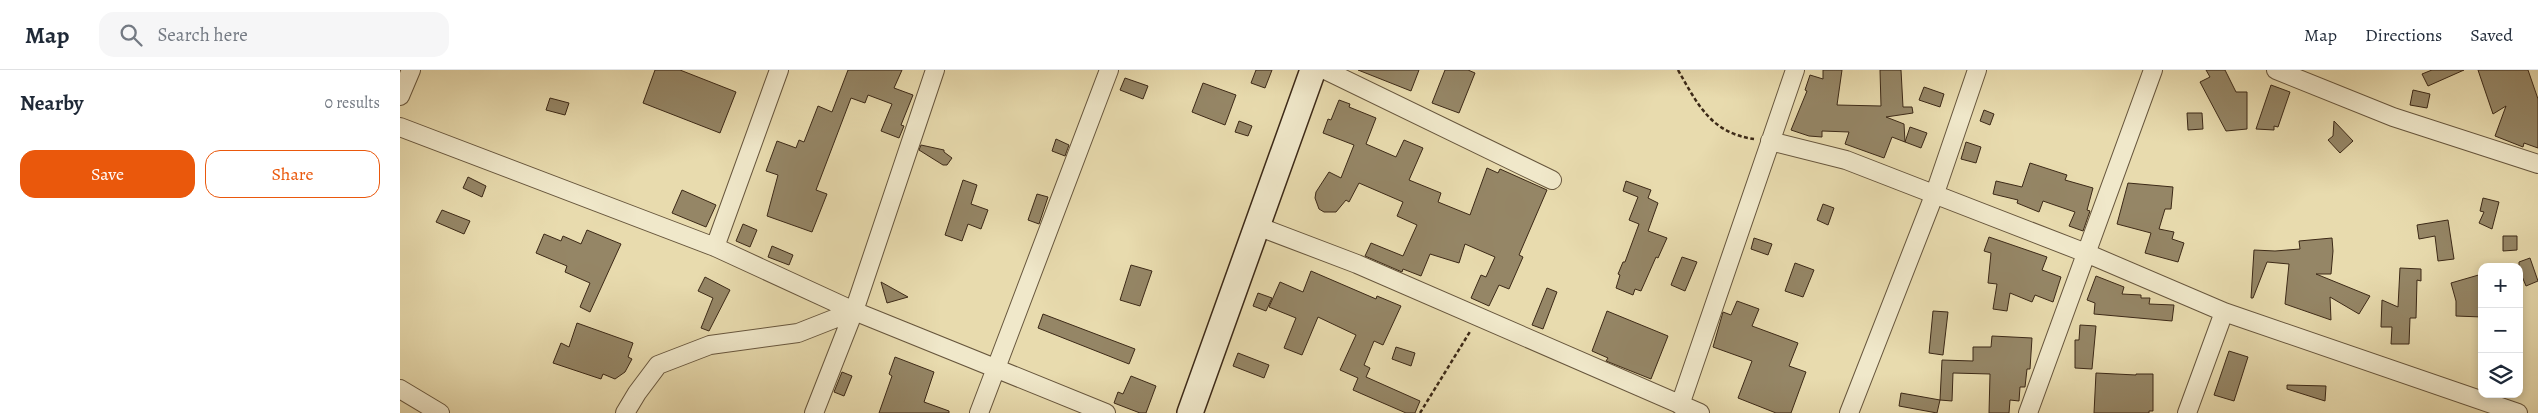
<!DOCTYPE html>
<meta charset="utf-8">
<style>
:root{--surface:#fff;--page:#f6f6f7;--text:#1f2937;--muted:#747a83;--line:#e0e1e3;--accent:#ea580c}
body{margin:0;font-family:Alegreya,serif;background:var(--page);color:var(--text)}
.controls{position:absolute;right:15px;bottom:15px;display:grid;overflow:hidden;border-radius:10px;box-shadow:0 2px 8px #0003}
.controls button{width:45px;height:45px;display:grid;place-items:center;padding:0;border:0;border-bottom:1px solid var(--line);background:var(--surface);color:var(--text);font:25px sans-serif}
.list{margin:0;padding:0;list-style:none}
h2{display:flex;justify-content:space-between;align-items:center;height:65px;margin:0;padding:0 20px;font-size:21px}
h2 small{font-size:16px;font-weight:400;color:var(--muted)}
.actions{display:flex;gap:10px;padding:15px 20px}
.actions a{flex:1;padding:11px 0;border:1px solid var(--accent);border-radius:15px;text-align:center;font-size:18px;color:var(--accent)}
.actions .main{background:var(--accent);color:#fff}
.icon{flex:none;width:28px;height:28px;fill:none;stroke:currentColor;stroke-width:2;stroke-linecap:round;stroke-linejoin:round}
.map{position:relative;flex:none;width:2138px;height:343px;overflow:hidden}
header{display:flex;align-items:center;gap:30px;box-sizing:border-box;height:70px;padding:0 25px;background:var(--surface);border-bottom:1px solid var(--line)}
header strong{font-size:24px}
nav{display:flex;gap:28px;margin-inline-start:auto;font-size:18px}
.search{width:350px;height:45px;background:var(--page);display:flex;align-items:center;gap:12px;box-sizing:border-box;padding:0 18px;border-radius:15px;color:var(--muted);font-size:19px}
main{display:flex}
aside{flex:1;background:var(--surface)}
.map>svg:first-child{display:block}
.building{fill:#958666;stroke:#3c2917}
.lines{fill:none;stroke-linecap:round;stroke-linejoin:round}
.street-casing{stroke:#67563d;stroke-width:20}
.secondary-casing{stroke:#3c2917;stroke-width:28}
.path{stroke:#3c2917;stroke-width:2.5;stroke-dasharray:4 2.5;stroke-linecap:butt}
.street{stroke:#f0e8ca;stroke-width:18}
.secondary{stroke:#f0e8ca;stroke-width:25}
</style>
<header>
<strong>Map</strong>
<div class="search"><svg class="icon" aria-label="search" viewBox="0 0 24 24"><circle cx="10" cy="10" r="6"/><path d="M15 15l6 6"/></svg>Search here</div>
<nav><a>Map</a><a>Directions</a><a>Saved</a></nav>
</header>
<main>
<aside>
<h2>Nearby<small>0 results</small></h2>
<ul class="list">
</ul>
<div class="actions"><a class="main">Save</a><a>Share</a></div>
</aside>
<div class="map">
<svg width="2138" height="343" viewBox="0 0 2138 343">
<rect width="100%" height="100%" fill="#e8dbae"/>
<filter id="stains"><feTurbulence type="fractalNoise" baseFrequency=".004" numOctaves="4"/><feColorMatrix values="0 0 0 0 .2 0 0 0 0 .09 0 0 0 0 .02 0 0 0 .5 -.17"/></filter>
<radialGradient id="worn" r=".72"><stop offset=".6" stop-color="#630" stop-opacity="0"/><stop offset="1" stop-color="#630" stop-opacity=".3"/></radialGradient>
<path class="building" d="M255,0H280L336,22L320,63L243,33Z
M448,0H502L494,18L513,25L501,55L504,56L499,68L481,61L492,34L468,25L465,33L451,28L416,120L427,124L412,162L367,146L378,105L366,101L377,71L396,78L399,70L404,72L418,36L432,42Z
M856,0H872L865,18L851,13Z
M958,0H1019L1011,21Z
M1045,0H1068L1075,3L1059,43L1032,33Z
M1423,0H1442L1437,35L1481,36L1480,0H1501L1503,37H1512L1513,43L1486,47L1504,54L1505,72L1492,67L1484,88L1445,74L1449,62L1422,61V67L1409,66L1391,60L1407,21L1405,20L1410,5L1423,9Z
M1806,0H1825L1836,22H1847V59L1826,61L1800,12L1810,7Z
M2032,0H2064L2028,16L2022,4Z
M2078,0H2128L2138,29V78L2124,73L2123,77L2095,66L2106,36L2093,44Z
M725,8L748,16L743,29L720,20Z
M803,13L836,25L825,55L792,42Z
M1871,15L1890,22L1878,57L1874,56V60L1856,59Z
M1524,17L1544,24L1540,37L1519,30Z
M2013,20L2030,24L2027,38L2010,35Z
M150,28L169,33L165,45L146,40Z
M939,30L950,34L949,37L976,48L966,74L996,87L1004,70L1023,78L1009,110L1041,123L1038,132L1070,145L1087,98L1098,103L1100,99L1147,120L1119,185L1123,187L1109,219L1099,215L1089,236L1071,228L1081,205L1086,207L1095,187L1065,174L1059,193L1030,184L1021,206L1003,199L1002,202L965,186L971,173L1003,186L1017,155L997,146L1003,132L959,113L949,132L946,130L936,142H924L919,139L915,128L916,122L929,102L941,108L954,75L923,63L928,49L931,50Z
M1584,40L1594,44L1590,55L1580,51Z
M1787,43H1802L1803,59L1788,60Z
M839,51L852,56L848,66L835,62Z
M1934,51L1953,71L1940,83L1928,70L1933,66Z
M1510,57L1527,63L1521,78L1505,72Z
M656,69L669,75L665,86L652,81Z
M1566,72L1581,77L1576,93L1561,89Z
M521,75L544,80V82L552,88L547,95H543L519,80Z
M1630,93L1667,105L1665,110L1693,118L1687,140L1690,141L1683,161L1669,156L1675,142L1643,131L1639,142L1617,133L1618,130L1593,124L1596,111L1622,117Z
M68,107L86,116L82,127L63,118Z
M563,110L577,115L571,134L588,140L581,159L568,154L562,171L545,165Z
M1226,111L1251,120L1248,128L1258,133L1248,161L1267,168L1258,188L1256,187L1241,221L1235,219L1233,225L1216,218L1220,205L1218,204L1223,192H1225L1239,154L1229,150L1238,127L1223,121Z
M1728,113L1773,117L1771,139H1765L1759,159L1774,162L1772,169L1784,173L1778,192L1745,183L1751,163L1717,154Z
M282,120L316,135L306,157L272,143Z
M637,124L648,127L639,154L628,150Z
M2083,128L2099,132L2092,159L2079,153L2084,142L2080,141Z
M1423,134L1434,138L1428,155L1417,150Z
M42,140L70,151L64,164L36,152Z
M2048,150L2054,189L2038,191L2035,166L2019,169L2017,155Z
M343,154L357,160L350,177L336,171Z
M187,160L221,174L190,242L180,237L190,213L165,202L167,196L136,183L144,164L161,171L163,166L181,174Z
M2103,166H2117V180L2103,181Z
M1589,167L1647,187L1642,200L1661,207L1653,232L1635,225L1632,232L1610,223L1607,241L1593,239L1597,214L1588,213L1591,183L1584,181Z
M1354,168L1372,174L1368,185L1351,179Z
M1932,168L1933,181L1931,204H1916L1970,226L1959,244L1930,227L1931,250L1885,234L1889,194L1867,192L1853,228H1851L1854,180L1875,181L1900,179L1899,171Z
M372,176L393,185L389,195L368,187Z
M1282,187L1297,192L1285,221L1271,215Z
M2130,188L2138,211L2126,216L2119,199V192Z
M1395,193L1414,200L1403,227L1385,221Z
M731,195L752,201L740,236L720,230Z
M2000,198L2021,199V211L2017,210L2016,248H2010L2009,274H1991L1992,257H1981L1982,230L1998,237Z
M911,201L976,229L977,226L1001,236L983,275L974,271L964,295L970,298L966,307L1020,331L1015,343H1006L953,320L958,308L940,300L956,265L918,247L902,285L884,278L896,248L869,237L880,212L903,222Z
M2082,204V247L2056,246V231L2051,213Z
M1696,206L1724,217L1722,224L1741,225V228H1750L1749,234L1774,235L1772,251L1694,244L1695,233L1687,230Z
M305,207L330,220L309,261L301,258L313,228L298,221Z
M481,212L508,227L487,233Z
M1147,218L1157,222L1143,259L1132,255Z
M858,223L872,228L866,241L853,236Z
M1337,231L1359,239L1352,256L1398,273L1389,296L1406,302L1391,343H1376L1338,328L1352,291L1313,277L1323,242L1331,245Z
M1207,241L1268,266L1251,309L1206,291L1208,288L1192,281Z
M1533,241L1548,242L1543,285L1529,283Z
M643,244L735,279L729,294L638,258Z
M177,253L233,273L228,287L232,289L225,302L215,309L203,304L201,309L153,293L161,273L169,277Z
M1680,255L1696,256L1692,299L1675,298V270H1679Z
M1592,266L1632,268L1630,299H1627L1625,317H1620L1619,331L1610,330L1609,343H1589L1590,304L1553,303L1552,331L1540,330L1537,343L1499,336L1501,323L1540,330L1542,290L1573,291V277H1591Z
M996,277L1015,283L1011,296L992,289Z
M1829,281L1848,287L1834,331L1814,325Z
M838,283L869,295L864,308L833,296Z
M495,287L534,302L524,332L549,341V343H479L492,306L489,304Z
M442,302L452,306L444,326L434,322Z
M1696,303L1736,305V304H1753V341H1749V343H1694Z
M731,306L756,316L746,343H740L714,333L718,322L723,324Z
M1887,315L1926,316L1925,331L1887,319Z"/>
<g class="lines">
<g class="street-casing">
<path id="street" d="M925,0L1152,110
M1876,0L1993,47L2138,94
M0,26L11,0
M0,57L315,177L454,241L706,343
M1370,71L1446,90L1686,183L1824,242L2118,343
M857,156L957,194L1300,343
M315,177L379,0
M0,319L40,343
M1280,335L1395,0
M225,343L237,323L258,295L310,275L398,263L454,241
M414,343L454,241L535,0
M579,343L709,0
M1449,343L1535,123L1577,0
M1628,343L1753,0
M1787,343L1824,242"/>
</g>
<g class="secondary-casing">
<path id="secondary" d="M790,343L913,0"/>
</g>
<path class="path" d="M1278,0C1298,35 1311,63 1354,69
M1020,343L1071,260"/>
<use href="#street" class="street"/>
<use href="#secondary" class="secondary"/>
</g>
<rect width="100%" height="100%" filter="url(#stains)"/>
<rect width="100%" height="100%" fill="url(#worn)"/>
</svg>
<div class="controls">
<button>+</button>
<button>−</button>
<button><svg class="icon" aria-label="layers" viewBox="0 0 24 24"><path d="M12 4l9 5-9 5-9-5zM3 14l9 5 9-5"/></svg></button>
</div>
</div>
</main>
